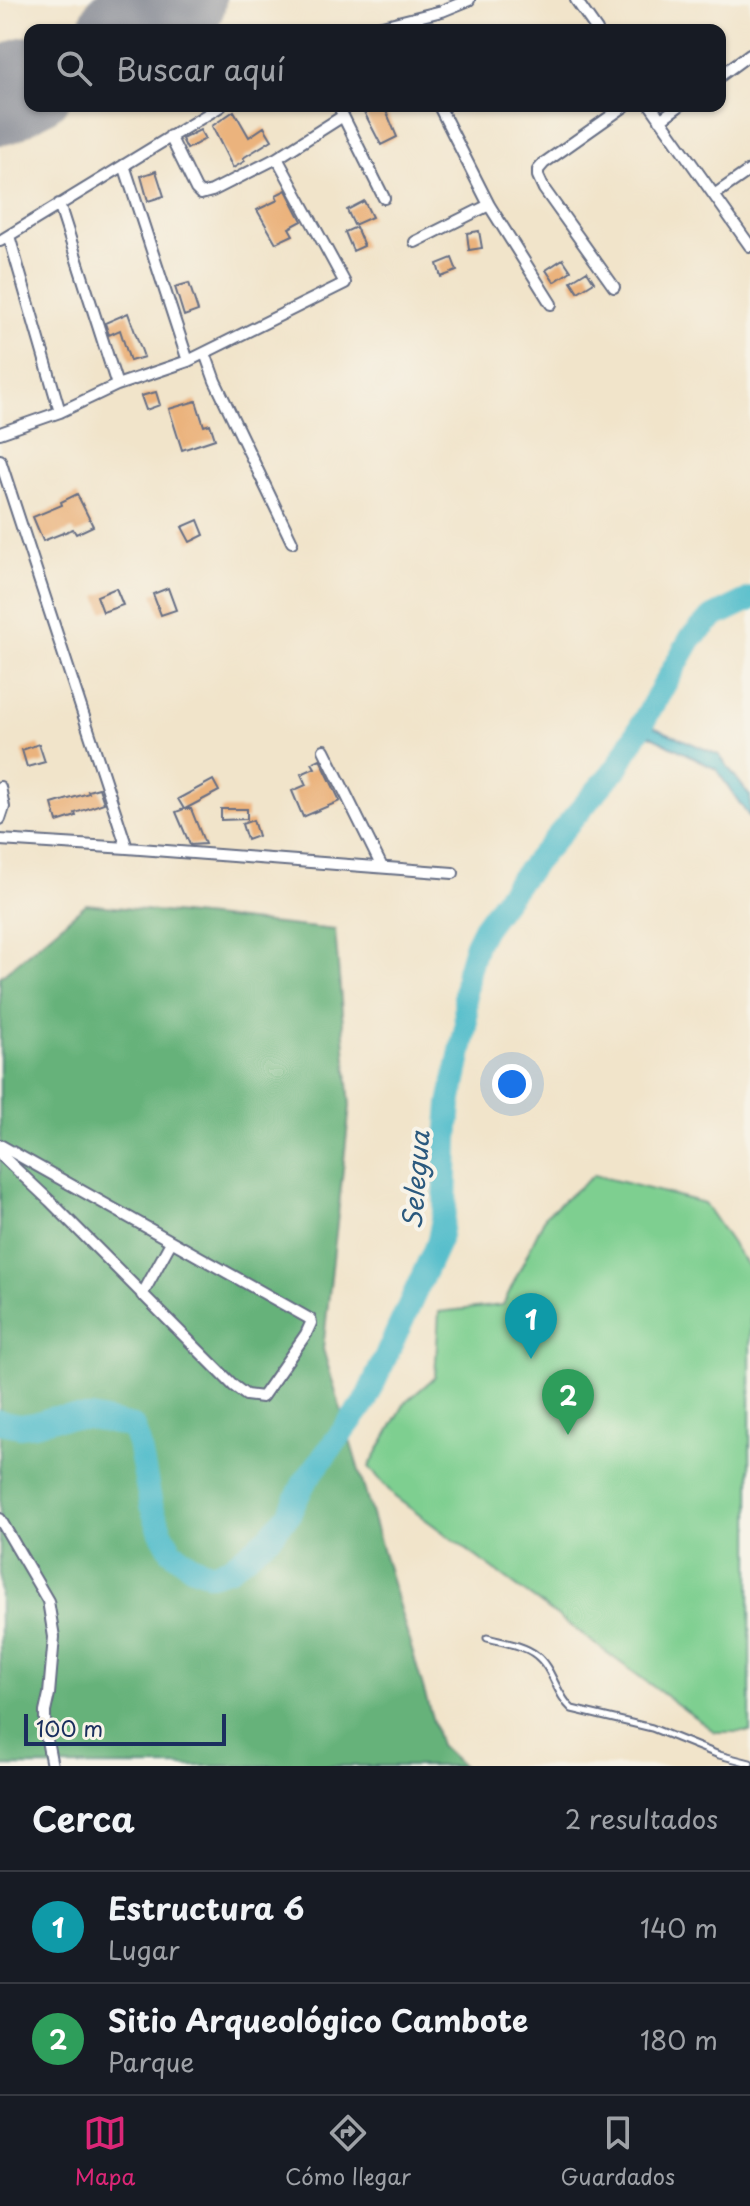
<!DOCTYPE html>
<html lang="es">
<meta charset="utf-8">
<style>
:root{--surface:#171b24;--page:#242831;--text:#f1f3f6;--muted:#9ea1a6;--line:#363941;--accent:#db2777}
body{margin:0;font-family:"Playpen Sans",sans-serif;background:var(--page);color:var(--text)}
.scale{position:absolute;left:24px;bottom:20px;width:202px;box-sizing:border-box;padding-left:8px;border:4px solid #1b2f5e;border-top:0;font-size:22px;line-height:28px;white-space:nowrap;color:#1b2f5e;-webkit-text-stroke:6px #f7f3e8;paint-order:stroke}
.you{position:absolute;left:512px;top:1084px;width:28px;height:28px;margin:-20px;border:6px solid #fff;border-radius:50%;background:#1a73e8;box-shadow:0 0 0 12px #1a73e833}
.badge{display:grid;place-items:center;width:52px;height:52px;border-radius:50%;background:var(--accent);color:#fff;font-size:26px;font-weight:700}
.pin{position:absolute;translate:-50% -66px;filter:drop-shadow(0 2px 4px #0008)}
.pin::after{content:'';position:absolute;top:42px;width:28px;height:24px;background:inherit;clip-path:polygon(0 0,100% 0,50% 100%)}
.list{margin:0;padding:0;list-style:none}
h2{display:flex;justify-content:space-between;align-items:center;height:104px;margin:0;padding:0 32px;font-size:34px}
h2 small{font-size:26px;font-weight:400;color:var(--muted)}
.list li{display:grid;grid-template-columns:52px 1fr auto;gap:24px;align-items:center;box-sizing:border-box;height:112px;padding:0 32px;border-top:2px solid var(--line)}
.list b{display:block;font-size:30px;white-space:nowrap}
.list p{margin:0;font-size:26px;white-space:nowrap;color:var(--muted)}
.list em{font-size:26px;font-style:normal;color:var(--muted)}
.icon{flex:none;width:44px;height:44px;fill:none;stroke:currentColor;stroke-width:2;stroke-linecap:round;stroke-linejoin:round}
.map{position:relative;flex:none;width:750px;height:1766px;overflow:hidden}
.search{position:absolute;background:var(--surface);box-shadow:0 2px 6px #0004;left:24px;right:24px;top:24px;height:88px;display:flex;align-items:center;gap:20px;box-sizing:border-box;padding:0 28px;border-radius:16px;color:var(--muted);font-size:30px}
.sheet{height:328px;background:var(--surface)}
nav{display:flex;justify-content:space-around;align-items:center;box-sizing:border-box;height:112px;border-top:2px solid var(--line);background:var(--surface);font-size:22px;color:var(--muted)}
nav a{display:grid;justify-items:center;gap:4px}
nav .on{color:var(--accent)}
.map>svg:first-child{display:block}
.green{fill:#7ecf90;stroke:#4c7f77;stroke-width:2}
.forest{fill:#66b27a;stroke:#40706c;stroke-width:2}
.water{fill:#4fbcca;stroke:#357694;stroke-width:2}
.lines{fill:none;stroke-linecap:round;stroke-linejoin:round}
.river{stroke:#4fbcca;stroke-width:24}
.runway{stroke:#868a94;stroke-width:92}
.building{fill:#ebb37d}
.service-casing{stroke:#666e84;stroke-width:9}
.minor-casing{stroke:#666e84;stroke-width:14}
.service{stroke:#fff;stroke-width:5}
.minor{stroke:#fff;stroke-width:10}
.labels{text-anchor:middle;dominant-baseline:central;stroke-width:8;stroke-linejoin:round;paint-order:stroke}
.water-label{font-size:26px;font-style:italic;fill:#2b597e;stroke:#f7f3e8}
</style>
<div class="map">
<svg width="750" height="1766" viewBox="0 0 750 1766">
<rect width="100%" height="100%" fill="#f7f3e8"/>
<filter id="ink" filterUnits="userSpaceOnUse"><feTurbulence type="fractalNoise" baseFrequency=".0125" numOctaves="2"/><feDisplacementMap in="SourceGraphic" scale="16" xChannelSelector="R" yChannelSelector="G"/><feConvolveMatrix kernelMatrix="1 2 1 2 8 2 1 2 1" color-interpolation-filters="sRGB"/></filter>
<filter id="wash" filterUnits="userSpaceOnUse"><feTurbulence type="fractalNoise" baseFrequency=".006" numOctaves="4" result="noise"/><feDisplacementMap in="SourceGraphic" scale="32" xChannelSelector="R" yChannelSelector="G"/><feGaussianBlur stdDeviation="1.8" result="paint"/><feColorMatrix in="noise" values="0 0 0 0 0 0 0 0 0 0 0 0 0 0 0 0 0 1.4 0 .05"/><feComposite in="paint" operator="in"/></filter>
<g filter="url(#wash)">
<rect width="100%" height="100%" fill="#f1e4ca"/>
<path class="green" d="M594,1175L704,1203L750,1270V1732H715L395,1497L369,1467L405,1403L435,1377L439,1312L503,1305L546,1215Z"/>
<path class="forest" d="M86,904L335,930L350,1106L323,1349L440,1745L462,1766H0V977Z"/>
<path class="water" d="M644,723L719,755L750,796V818L716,769L640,730Z"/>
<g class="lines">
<path class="river" d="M0,1422L20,1426L35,1424L54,1418H91L133,1427L139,1444L151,1505L161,1532L171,1550L191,1566L211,1574L230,1568L268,1538L289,1514L304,1483L365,1402L439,1240L445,1208L447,1139L450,1104L466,1027L465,994L468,971L476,944L484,928L518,882L618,766L691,638L713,617L750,599"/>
<path class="runway" d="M125,30L180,0
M0,99L30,82"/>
</g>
<g id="blocks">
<path class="building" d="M377,106H384L397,137L381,145L364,112Z
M234,111L249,137L264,127L272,140L243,158L245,161L233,168L212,126Z
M200,130L205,139L187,149L182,139Z
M156,171L164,196L148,201L141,176Z
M286,190L302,221L289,228L293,235L276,243L257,210L278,200L276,195Z
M364,201L372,217L354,225L347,210Z
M356,227L364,246L353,251L345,232Z
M479,231L482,248L469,250L467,233Z
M452,258L457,271L441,277L437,264Z
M563,259L571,271L554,282L546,270Z
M587,271L594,282L578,292L571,281Z
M189,283L198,311L184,316L175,287Z
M128,313L144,357L130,361L120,330L109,335L105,323Z
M156,392L160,405L146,410L141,396Z
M196,401L204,426L210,424L215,439L182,450L169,409Z
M77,494L93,526L76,534L73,529L43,541L33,517L62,505L61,502Z
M198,520L204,535L190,542L182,527Z
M116,588L123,605L103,612L97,596Z
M168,588L176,610L161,615L153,594Z
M39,744L45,762L27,767L22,750Z
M320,759L340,801L303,817L292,791L306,785L301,774L315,768L312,763Z
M213,780L219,791L185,809H191L205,844L190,845L176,812L184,809L178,799Z
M99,788L104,803L75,813L76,816L57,822L52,804L89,793L88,791Z
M221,809H247V819L221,820Z
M253,820L258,836L247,840L242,824Z"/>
</g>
</g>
<g filter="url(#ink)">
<use href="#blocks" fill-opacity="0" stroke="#666e84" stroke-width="2"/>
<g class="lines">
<g class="service-casing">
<path id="service" d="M487,1638C502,1642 524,1645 536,1655C553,1668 556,1695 572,1709L652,1728L719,1755L750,1763"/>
</g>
<g class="minor-casing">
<path id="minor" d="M576,0L597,30
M366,30L442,11L469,0
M720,76L750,54
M439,106L489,205L551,304
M651,106L750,246
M343,116L384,198
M660,120L679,106
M170,136L196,189L201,194L212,191L277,158L343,116L339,106
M124,165L188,361
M714,195L750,170
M59,204L117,385
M9,236L60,412
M0,241L221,106
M415,242L489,205
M614,287L544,189L538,176V170L544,163L625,106
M205,353L215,381L292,542
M0,433L60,412L117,385L188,361L345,283L277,158
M0,460L127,848L453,873
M324,750L382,867
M0,787L4,807L0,819
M0,840L127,848
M0,1145L310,1319L311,1323L306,1334L262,1397L246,1395L234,1386L50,1201L0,1154
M142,1295L171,1242
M0,1519L48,1601L54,1637L49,1694L45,1712V1730L52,1766"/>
</g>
<use href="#service" class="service"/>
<use href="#minor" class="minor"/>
</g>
</g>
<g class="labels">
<g class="water-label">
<text transform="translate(415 1180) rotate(-85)">Selegua</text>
</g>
</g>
</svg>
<div class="scale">100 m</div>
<div class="you"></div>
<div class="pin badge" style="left:531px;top:1359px;background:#0f9aa8">1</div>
<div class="pin badge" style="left:568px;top:1435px;background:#2e9e5b">2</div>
<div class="search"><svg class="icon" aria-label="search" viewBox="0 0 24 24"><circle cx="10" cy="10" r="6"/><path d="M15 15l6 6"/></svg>Buscar aquí</div>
</div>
<section class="sheet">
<h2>Cerca<small>2 resultados</small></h2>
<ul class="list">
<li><span class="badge" style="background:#0f9aa8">1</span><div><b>Estructura 6</b><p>Lugar</p></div><em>140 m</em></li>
<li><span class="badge" style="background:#2e9e5b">2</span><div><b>Sitio Arqueológico Cambote</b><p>Parque</p></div><em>180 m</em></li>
</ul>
</section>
<nav>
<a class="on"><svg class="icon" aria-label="map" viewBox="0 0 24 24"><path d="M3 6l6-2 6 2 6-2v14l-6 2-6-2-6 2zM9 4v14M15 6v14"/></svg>Mapa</a>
<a><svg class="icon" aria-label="directions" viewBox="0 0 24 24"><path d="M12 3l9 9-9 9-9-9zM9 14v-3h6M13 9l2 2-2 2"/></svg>Cómo llegar</a>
<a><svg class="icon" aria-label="saved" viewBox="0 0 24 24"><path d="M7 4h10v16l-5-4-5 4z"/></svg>Guardados</a>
</nav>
